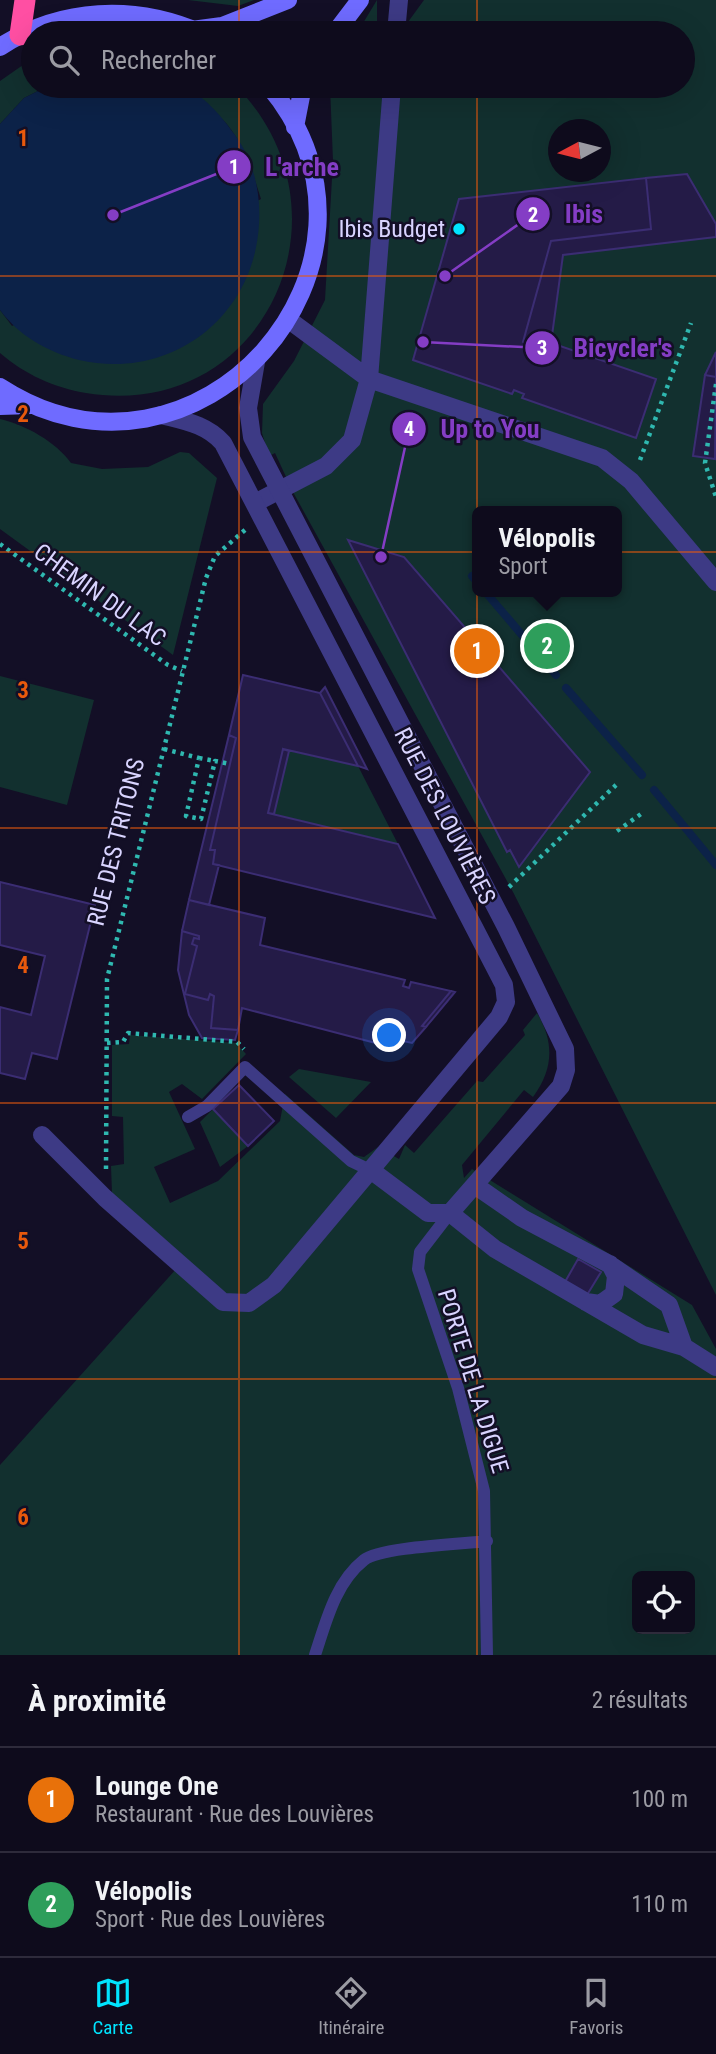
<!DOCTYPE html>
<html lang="fr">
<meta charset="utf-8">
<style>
:root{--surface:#0e0b1c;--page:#1c1929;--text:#f1f3f6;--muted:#9b9ba3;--line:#2e2b3b;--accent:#00e5ff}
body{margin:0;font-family:"Roboto Condensed",sans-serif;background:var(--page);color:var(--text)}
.controls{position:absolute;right:21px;bottom:21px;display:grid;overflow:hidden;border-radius:10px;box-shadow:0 7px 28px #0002}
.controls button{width:63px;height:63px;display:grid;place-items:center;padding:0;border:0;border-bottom:2px solid var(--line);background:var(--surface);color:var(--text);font:35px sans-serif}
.compass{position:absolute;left:548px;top:119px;width:63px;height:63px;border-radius:50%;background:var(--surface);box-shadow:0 7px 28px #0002;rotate:263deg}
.you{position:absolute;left:390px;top:1036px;width:24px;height:24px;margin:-18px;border:5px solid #fff;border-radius:50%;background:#1a73e8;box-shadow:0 0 0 10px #1a73e833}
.badge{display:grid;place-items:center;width:46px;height:46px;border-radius:50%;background:var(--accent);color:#fff;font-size:23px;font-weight:700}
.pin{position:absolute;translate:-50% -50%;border:4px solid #fff;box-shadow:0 2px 7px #0006}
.popup{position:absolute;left:472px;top:506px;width:150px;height:91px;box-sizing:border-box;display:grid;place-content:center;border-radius:10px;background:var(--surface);filter:drop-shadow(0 2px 5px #0005);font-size:23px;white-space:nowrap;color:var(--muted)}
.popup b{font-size:26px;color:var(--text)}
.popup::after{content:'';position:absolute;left:50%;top:100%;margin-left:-14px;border:14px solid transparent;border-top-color:var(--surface)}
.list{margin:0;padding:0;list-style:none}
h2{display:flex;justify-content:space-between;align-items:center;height:91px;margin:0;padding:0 28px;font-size:30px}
h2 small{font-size:23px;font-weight:400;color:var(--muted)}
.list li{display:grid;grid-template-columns:46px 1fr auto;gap:21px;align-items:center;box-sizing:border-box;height:105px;padding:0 28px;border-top:2px solid var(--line)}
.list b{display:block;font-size:26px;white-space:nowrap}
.list p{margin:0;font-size:23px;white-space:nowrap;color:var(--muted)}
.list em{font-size:23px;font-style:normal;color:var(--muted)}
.icon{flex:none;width:38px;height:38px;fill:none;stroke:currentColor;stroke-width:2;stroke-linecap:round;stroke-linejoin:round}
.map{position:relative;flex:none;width:716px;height:1655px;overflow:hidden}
.search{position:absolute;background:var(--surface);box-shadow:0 7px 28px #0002;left:21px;right:21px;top:21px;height:77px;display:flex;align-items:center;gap:18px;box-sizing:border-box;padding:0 24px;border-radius:38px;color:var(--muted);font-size:26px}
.sheet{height:301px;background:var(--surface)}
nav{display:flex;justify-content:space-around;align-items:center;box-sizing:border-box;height:98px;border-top:2px solid var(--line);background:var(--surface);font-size:19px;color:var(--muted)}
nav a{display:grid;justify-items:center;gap:4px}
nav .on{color:var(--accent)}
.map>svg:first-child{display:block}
.green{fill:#12302f;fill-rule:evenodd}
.water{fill:#0c2248}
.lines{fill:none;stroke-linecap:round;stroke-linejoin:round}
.stream{stroke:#0c2248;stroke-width:8}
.building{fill:#241b47;stroke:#3b2d73;stroke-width:2}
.path{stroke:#2fb8b0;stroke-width:4.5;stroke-dasharray:3.5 5;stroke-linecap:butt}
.service{stroke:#3d3a85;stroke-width:12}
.pedestrian{stroke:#3d3a85;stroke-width:18}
.minor{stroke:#3d3a85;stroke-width:18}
.secondary{stroke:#6f6bff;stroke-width:18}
.motorway{stroke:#ff4fa3;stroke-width:21}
.grid{fill:none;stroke:#e8590c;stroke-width:2;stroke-opacity:0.55}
.poi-dot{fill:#00e5ff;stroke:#130f26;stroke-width:2.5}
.labels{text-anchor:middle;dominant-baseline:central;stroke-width:5;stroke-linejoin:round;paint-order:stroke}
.poi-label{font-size:24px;fill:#d9d4ff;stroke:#130f26;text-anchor:end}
.street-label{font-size:24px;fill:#d9d4ff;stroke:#130f26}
.grid-label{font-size:23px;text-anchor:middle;font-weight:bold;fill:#e8590c;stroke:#130f26;stroke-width:5;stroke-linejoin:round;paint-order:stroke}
.leader{fill:none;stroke:#843dc5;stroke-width:2.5}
.callout-dot{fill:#843dc5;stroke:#130f26;stroke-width:2.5}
.mark-label{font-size:21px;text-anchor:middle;font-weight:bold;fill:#fff}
.callout-label{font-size:26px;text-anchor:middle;font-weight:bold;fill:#843dc5;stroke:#130f26;stroke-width:5;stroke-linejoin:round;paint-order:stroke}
</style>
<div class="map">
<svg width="716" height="1655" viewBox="0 0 716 1655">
<rect width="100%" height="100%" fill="#130f26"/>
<path class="green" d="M188,0H254L238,6Z
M377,0V33H357Z
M424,0H716V1295L513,892L293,492L275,453L269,456L262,433L263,404L294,361L325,300L333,161L330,86H683V33H400ZM558,130H600V172H558ZM477,511H617V592H477Z
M33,58V86H48L24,98L0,124V81Z
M180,86H236C360,212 264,422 86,393C55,388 24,374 0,353V310L12,326L261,199C242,139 234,121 180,86Z
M0,419C26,425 56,442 71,463L102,469L148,467L180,452L189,453L217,478L173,655L0,529Z
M0,676L94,700L67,805L0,787Z
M289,751L358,766L398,844L274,814Z
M537,1013C555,1043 553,1070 533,1097L524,1090L462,1165L464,1178L472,1169L692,1305L716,1349V1655H0V1465L186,1258L112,1193L111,1166L124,1164L123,1117L112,1116V1045L129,1044L130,1035L236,1043L246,1054L202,1099L182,1084L169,1092L195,1149L154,1167L170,1203L218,1181L280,1121L285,1094L354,1155L364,1157L378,1147L399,1159L405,1145L414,1153L477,1081L483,1082L525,1035L523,1030ZM637,1576H690V1629H637Z
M299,1069L371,1082L336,1118L289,1077Z
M213,1109L248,1146L220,1167L200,1122Z"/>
<path class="water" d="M48,86C81,86 115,86 149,86C158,86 172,83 180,86C204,94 221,116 235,135C254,161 261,193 259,224C254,318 170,381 79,360C48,352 19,336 0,310V124L24,98Z"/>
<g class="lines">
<path class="stream" d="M472,576L477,582
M488,595L556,675
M566,688L642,775
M654,790L716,865"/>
</g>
<path class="building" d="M687,174L716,224V237L563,255L551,343L537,338L534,346L523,342L551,241L651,229L646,178Z
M646,178L651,229L551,241L523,342L534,346L537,338L656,379L636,438L522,398L524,394L514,390L512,394L413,360L459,199Z
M716,352V377L705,375Z
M705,375L716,377L715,459L693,456Z
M348,540L404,557L590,772L519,867L510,850L507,852Z
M243,675L320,693L358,766L283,749L268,813L398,844L435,918L213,864L215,850H210L236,738L229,735Z
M325,687L367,769L358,766L320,693Z
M229,735L236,738L210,850H215L213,864L219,865L209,905L189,900Z
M283,749L289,751L274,814L268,813Z
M0,882L95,905L57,1059L32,1053L25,1079L0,1073V1007L31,1015L45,956L0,945Z
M189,900L265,918L260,945L405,980L403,986L409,988L411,982L451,991L422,1026L426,1027L412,1043L389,1038L387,1046L242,1008L238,1030L211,1028L214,996L210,994L208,1000L185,994L197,946L192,944L194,938L199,939V936L182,931Z
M182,931L199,936V939L194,938L192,944L197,946L185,994L208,1000L210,994L214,996L211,1028L238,1030L235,1040L202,1038L189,1015L178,970Z
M451,991L455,992L426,1027L422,1026Z
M239,1085L274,1121L248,1146L213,1109Z
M578,1259L601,1272L587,1295L565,1282Z"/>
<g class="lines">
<path class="path" d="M716,384L705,463L716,497
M640,460L691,323
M0,544L168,665L182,671
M164,749L199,758L186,816L201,819L215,761L230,764
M199,758L215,761
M617,831L641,814
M509,887L616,785
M107,1043L123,1042L128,1033L237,1042L244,1049
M106,1169L107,979L206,578L215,556L245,530"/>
<path class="service" d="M188,1117L207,1106L245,1067L351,1161L372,1171
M450,1213L420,1252L418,1269L458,1388L484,1491L487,1655
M315,1655C326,1622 335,1583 364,1560C380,1547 463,1544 487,1541"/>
<path class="pedestrian" d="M396,33L399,0
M289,320L369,379L602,458L631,481L716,582
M255,503L326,466L352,440L369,379L392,86"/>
<path class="minor" d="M256,362L248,408L252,437L506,927L565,1049L566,1070L561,1086L450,1213
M42,1135L105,1198L223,1302L249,1303L274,1285L499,1017L506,1002L504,985L223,443C206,424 184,421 161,415
M372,1171L428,1213H450L495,1249L643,1335L684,1347L716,1367
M476,1186L522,1218L609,1264L669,1305L684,1347
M586,1302L600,1304L614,1294L616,1276L610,1264"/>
<path class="secondary" d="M192,30L222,26L288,0
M335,33L360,0
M0,47C61,7 135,4 201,33
M295,127L303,86
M0,387C196,514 418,264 269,86
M0,406L31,405"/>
<path class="motorway" d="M20,35L25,0"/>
</g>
<path class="grid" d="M239,0V33M477,0V33M239,86V1655M477,86V1655M0,276H716M0,552H716M0,828H716M0,1103H716M0,1379H716"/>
<circle class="poi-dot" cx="459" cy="229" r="7"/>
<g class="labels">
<g class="poi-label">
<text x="445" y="229">Ibis Budget</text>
</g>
<g class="street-label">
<text transform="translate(100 595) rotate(36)">CHEMIN DU LAC</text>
<text transform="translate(445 816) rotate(63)">RUE DES LOUVIÈRES</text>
<text transform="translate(116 842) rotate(-76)">RUE DES TRITONS</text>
<text transform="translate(473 1381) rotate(73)">PORTE DE LA DIGUE</text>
</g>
</g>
<g class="grid-label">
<text x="23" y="146">1</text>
<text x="23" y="422">2</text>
<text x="23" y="698">3</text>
<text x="23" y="973">4</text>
<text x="23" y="1249">5</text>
<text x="23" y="1525">6</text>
</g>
<path class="leader" d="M113 215L234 167M445 276L533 214M423 342L542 348M381 557L409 429"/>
<g class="callout-dot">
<circle cx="113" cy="215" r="7"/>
<circle cx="445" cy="276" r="7"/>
<circle cx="423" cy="342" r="7"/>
<circle cx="381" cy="557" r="7"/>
<circle cx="234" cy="167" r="18"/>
<circle cx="533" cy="214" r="18"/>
<circle cx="542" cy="348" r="18"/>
<circle cx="409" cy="429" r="18"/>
</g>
<g class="mark-label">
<text x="234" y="174">1</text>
<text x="533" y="222">2</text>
<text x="542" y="355">3</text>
<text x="409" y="436">4</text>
</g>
<g class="callout-label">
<text x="302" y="176">L'arche</text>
<text x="584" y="223">Ibis</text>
<text x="623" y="357">Bicycler's</text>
<text x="490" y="438">Up to You</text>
</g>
</svg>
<div class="controls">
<button><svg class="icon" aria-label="locate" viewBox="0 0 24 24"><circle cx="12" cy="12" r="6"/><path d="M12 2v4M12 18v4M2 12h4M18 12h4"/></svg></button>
</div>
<svg class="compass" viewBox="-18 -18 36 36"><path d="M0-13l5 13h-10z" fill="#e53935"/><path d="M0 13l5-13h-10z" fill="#9b9ba3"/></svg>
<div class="you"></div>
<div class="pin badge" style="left:477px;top:651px;background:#e8710a">1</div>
<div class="pin badge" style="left:547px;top:646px;background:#2e9e5b">2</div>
<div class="popup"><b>Vélopolis</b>Sport</div>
<div class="search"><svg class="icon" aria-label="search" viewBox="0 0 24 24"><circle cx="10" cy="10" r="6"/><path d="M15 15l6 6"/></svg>Rechercher</div>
</div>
<section class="sheet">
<h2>À proximité<small>2 résultats</small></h2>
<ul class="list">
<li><span class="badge" style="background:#e8710a">1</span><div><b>Lounge One</b><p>Restaurant · Rue des Louvières</p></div><em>100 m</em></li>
<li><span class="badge" style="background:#2e9e5b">2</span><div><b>Vélopolis</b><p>Sport · Rue des Louvières</p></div><em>110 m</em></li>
</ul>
</section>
<nav>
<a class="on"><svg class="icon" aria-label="map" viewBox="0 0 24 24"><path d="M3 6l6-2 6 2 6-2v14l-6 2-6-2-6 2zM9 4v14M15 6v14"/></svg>Carte</a>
<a><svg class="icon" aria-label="directions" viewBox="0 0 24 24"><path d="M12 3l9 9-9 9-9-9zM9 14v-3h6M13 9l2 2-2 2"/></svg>Itinéraire</a>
<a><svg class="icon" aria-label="saved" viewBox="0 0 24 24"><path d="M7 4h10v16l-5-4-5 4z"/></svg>Favoris</a>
</nav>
